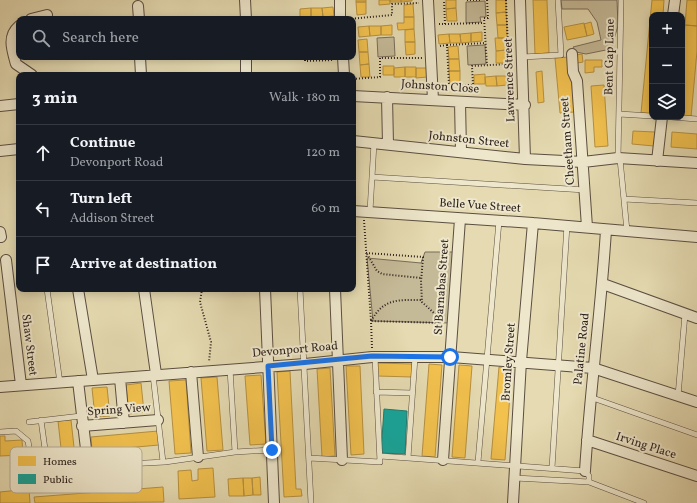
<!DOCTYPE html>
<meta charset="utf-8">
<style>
:root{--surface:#171b24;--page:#20242c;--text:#f1f3f6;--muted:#9ea1a6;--line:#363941}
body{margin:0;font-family:Vollkorn,serif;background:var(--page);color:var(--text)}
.controls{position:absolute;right:12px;top:12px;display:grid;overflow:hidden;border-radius:8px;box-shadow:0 2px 10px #0003}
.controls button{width:36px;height:36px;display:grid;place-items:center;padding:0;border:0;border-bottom:1px solid var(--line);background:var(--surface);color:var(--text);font:20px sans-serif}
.stop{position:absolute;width:12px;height:12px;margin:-9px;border:3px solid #1a73e8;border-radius:50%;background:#fff}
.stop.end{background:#1a73e8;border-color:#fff;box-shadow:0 1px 4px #0008}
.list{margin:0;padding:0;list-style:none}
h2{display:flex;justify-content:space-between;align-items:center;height:52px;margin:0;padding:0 16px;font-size:17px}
h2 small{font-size:13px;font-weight:400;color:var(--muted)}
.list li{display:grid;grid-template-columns:26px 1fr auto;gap:12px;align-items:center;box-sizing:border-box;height:56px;padding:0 16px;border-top:1px solid var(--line)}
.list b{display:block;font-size:15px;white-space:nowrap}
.list p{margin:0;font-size:13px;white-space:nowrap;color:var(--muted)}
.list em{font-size:13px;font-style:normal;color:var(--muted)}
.icon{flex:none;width:22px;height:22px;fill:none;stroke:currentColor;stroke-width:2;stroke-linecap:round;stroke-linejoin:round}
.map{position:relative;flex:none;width:697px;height:503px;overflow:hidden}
.search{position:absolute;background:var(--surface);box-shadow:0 2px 10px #0003;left:16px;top:16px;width:340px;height:44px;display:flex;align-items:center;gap:10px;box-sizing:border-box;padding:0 14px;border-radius:8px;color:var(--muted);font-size:15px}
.panel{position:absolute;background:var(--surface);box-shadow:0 2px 10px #0003;left:16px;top:72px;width:340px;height:220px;border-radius:8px}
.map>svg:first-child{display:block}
.green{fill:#c5ba98;stroke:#786c5a}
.homes{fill:#f2c14e;stroke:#b6903f}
.public{fill:#17a398;stroke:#1d7b72}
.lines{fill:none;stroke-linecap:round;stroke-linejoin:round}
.lane-casing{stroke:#5a4e40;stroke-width:6}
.street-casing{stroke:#5a4e40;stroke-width:12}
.path{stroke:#2b1f1b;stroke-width:2;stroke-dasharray:1 2;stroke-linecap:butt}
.lane{stroke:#eee7cc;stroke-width:5}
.street{stroke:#eee7cc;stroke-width:10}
.route{stroke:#1a73e8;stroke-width:5}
.labels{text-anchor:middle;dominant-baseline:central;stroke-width:4;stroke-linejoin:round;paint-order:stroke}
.street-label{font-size:12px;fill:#2b1f1b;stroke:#eee7cc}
.key{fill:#eee7cc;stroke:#b4ab97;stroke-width:1}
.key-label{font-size:11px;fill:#2b1f1b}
</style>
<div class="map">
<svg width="697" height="503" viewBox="0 0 697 503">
<rect width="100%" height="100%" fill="#e5dab1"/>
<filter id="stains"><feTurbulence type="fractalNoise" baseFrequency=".005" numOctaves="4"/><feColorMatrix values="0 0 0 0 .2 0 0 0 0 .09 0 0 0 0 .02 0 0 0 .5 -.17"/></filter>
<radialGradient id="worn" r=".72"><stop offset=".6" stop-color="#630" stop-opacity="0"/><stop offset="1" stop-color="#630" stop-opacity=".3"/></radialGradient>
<path class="green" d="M561,0H617L618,26L611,49L586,54L576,52L573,47L601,40L597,22L588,9H562Z
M485,1L486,17H480L481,22L466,23V2Z
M394,37L395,56L378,57L377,38Z
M485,45L486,64L468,65L467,46Z
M425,252H453L450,323L373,321L367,258L421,263Z"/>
<path class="homes" d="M356,0H366V2H356Z
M379,0H390V4L379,5Z
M390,0H401V2H390Z
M401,0H412V1L401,2Z
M446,0H456V8L446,9Z
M496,0H506V12L496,13Z
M533,0H547L549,53L535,54Z
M652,0H664L663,15H652V114L641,113Z
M687,0H697V26L685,25Z
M356,2H366V14L357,15Z
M413,4L414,17H404V5Z
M333,7L334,16L323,17L322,8Z
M311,8H322L323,17H311Z
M311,8V17L300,18V9Z
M456,8L457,21H447L446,9Z
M506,12L507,25H497L496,13Z
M404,17H414V29L398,30L397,23H404Z
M591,22L594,34L587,36L584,24Z
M584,23L587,36L567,40L564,27Z
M392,25V35H381V26Z
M497,25H507V38H498Z
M685,25L697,26V51L691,117L682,116V56Z
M369,26L370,36L359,37L358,27Z
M369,26H381V35L370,36Z
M414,29L415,42H405V30Z
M482,32V41L471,42V33Z
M471,33V42L461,43L460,34Z
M449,34L450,43L439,44L438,35Z
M449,34H460L461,43H450Z
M495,38H505L506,50L496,51Z
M367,39L368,52H359L358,40Z
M405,42H415V54L406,55Z
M458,46L459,59H449L448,47Z
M506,50V63H496V51Z
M359,52H368L369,64L360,65Z
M582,54L583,62L577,63L576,55Z
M570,57L574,112L560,113L555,58Z
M449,59H459L460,71H449Z
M585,60H602V67H594V72L585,73Z
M369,64L370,77H361L360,65Z
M383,66H394V75H383Z
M405,67V77H394V68Z
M405,67H416V77H405Z
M416,68H427V77L416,78Z
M449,71H460V83L450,84Z
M542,71L544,102L538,103L536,72Z
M485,74V84H474V75Z
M496,76H507V85L497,86Z
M496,76L497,86H486L485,77Z
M604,85L608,146L595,147L591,86Z
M633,131L655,132L654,146L632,144Z
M672,132L697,134V149L671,147Z
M377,363L412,364V377L377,376Z
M429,364L442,365L435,457L422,456Z
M459,365L472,366L465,458L452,457Z
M346,366H360L364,454L351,455Z
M499,367L512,368L505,460L491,459Z
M330,368L335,456L322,457L317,369Z
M290,371L296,489H301L302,496L284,497L277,372Z
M261,375L266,444L250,445L245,376Z
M217,377L223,450L207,451L201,378Z
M186,380L191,453L175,454L169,381Z
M141,383L144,412L129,414L126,385Z
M107,387L110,416L95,417L92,388Z
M71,420L76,465L63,466L58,421Z
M158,431L159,445L92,451L91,437Z
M0,436H5V441L22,440L23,455L0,456Z
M213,468L215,497L179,499L178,471L191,470L192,481L198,480V469Z
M260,477L261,495H253L252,478Z
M243,478L244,496H229L228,479Z
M243,478H252L253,495L244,496Z
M163,487L164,502L35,503L34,497Z
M29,489L30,503H0V492Z"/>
<path class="public" d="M384,409L407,411L405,454L381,453Z"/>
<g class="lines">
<g class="lane-casing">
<path id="lane" d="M522,57L561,55L558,0
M619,114L652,116
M671,117L697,119
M618,158L621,0
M620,159L627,231
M372,177L585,190
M624,199L697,203
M370,211L374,143
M47,289L60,383
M300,289L311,503
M415,357L408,458L585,471L589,476V482
M230,369L235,452
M153,375L163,462
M376,392L412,393
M678,396L685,314
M590,397L697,435
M41,420L48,471L88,466L165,462L235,452L272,450
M29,422L81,416
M0,432L16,431L28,441L30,453L14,473V481
M380,456L408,458
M309,458L380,462L375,357
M478,462L499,221
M552,468L567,225
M515,478L589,482L644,503"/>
</g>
<g class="street-casing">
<path id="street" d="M245,0L246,19
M340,0V19
M428,0L433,100
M520,0L525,159
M138,6L139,19
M673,15L675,0
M31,19L47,15
M19,26C7,36 12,50 16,64L32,75
M572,54L573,72L577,81L587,227
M140,57L141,75
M246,57V75
M343,57L344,75
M353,96L525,105
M387,97L388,144
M460,102L461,151
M0,106L19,104
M353,141L525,159L583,162L618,158L697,163
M0,151L19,149
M657,161L662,117
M353,211L533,223L697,237
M0,232L1,237
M6,260L21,385
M603,284L697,318
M78,289L93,380
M144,289L156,374
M265,289L274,503
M335,289L342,460
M191,372L198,457
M120,378L124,423
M78,381L88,466
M0,387L305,364L372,357H451L593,368L697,402
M82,426L158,420
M587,440L697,476
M443,460L460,219
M585,471C590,390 601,311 606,230
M513,503L521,361L533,223"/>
</g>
<path class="path" d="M467,0H480
M487,0L488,18H484L487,65
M506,0L510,95
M312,19L331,18
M349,19L392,15V4L419,3
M439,24H445L444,0
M445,24L484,23
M447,45L486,43
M440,46L447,45L449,85H473L472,66L509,64
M305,57V61L334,60
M353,79L380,77V58H422
M364,220L371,321L443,323
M366,253L423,257L421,282L422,302L435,314L442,317V319
M367,254L377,271L382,274L421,278
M202,289L200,302L211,342L209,362
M372,348L371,321C384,298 398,300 422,300"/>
<use href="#lane" class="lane"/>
<use href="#street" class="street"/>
</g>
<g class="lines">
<path class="route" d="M272,450L268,366L372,356L450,357"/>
</g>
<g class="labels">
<g class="street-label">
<text transform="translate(610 57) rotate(-89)">Bent Gap Lane</text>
<text transform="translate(510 80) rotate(-92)">Lawrence Street</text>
<text transform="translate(440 87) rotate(4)">Johnston Close</text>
<text transform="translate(469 140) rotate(6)">Johnston Street</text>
<text transform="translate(568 141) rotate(-94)">Cheetham Street</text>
<text transform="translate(480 206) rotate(4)">Belle Vue Street</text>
<text transform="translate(442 287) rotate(-86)">St Barnabas Street</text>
<text transform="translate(29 345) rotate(83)">Shaw Street</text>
<text transform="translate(582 349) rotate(-84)">Palatine Road</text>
<text transform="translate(295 350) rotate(-5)">Devonport Road</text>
<text transform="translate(509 362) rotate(-86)">Bromley Street</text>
<text transform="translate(119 410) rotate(-4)">Spring View</text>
<text transform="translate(646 446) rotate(18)">Irving Place</text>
</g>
</g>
<rect x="10" y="447" width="132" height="46" rx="6" class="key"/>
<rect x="18" y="456" width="18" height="10" fill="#f2c14e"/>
<rect x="18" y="474" width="18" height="10" fill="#17a398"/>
<g class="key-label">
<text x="43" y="465">Homes</text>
<text x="43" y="483">Public</text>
</g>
<rect width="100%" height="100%" filter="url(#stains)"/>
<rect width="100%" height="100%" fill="url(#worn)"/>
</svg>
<div class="controls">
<button>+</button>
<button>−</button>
<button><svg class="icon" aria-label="layers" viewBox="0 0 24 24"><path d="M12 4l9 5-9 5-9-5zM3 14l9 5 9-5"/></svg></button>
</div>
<div class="stop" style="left:450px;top:357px"></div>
<div class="stop end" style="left:272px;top:450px"></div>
<div class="search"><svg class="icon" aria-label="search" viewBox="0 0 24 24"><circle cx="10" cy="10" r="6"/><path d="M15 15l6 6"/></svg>Search here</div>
<section class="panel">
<h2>3 min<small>Walk · 180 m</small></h2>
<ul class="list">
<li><svg class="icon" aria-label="ahead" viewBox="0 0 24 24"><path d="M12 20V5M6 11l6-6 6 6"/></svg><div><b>Continue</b><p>Devonport Road</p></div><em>120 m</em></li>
<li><svg class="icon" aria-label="left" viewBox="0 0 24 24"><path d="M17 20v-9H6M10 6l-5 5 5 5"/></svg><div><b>Turn left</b><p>Addison Street</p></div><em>60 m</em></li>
<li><svg class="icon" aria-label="arrive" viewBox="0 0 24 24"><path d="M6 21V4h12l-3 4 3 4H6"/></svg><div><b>Arrive at destination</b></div></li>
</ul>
</section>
</div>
